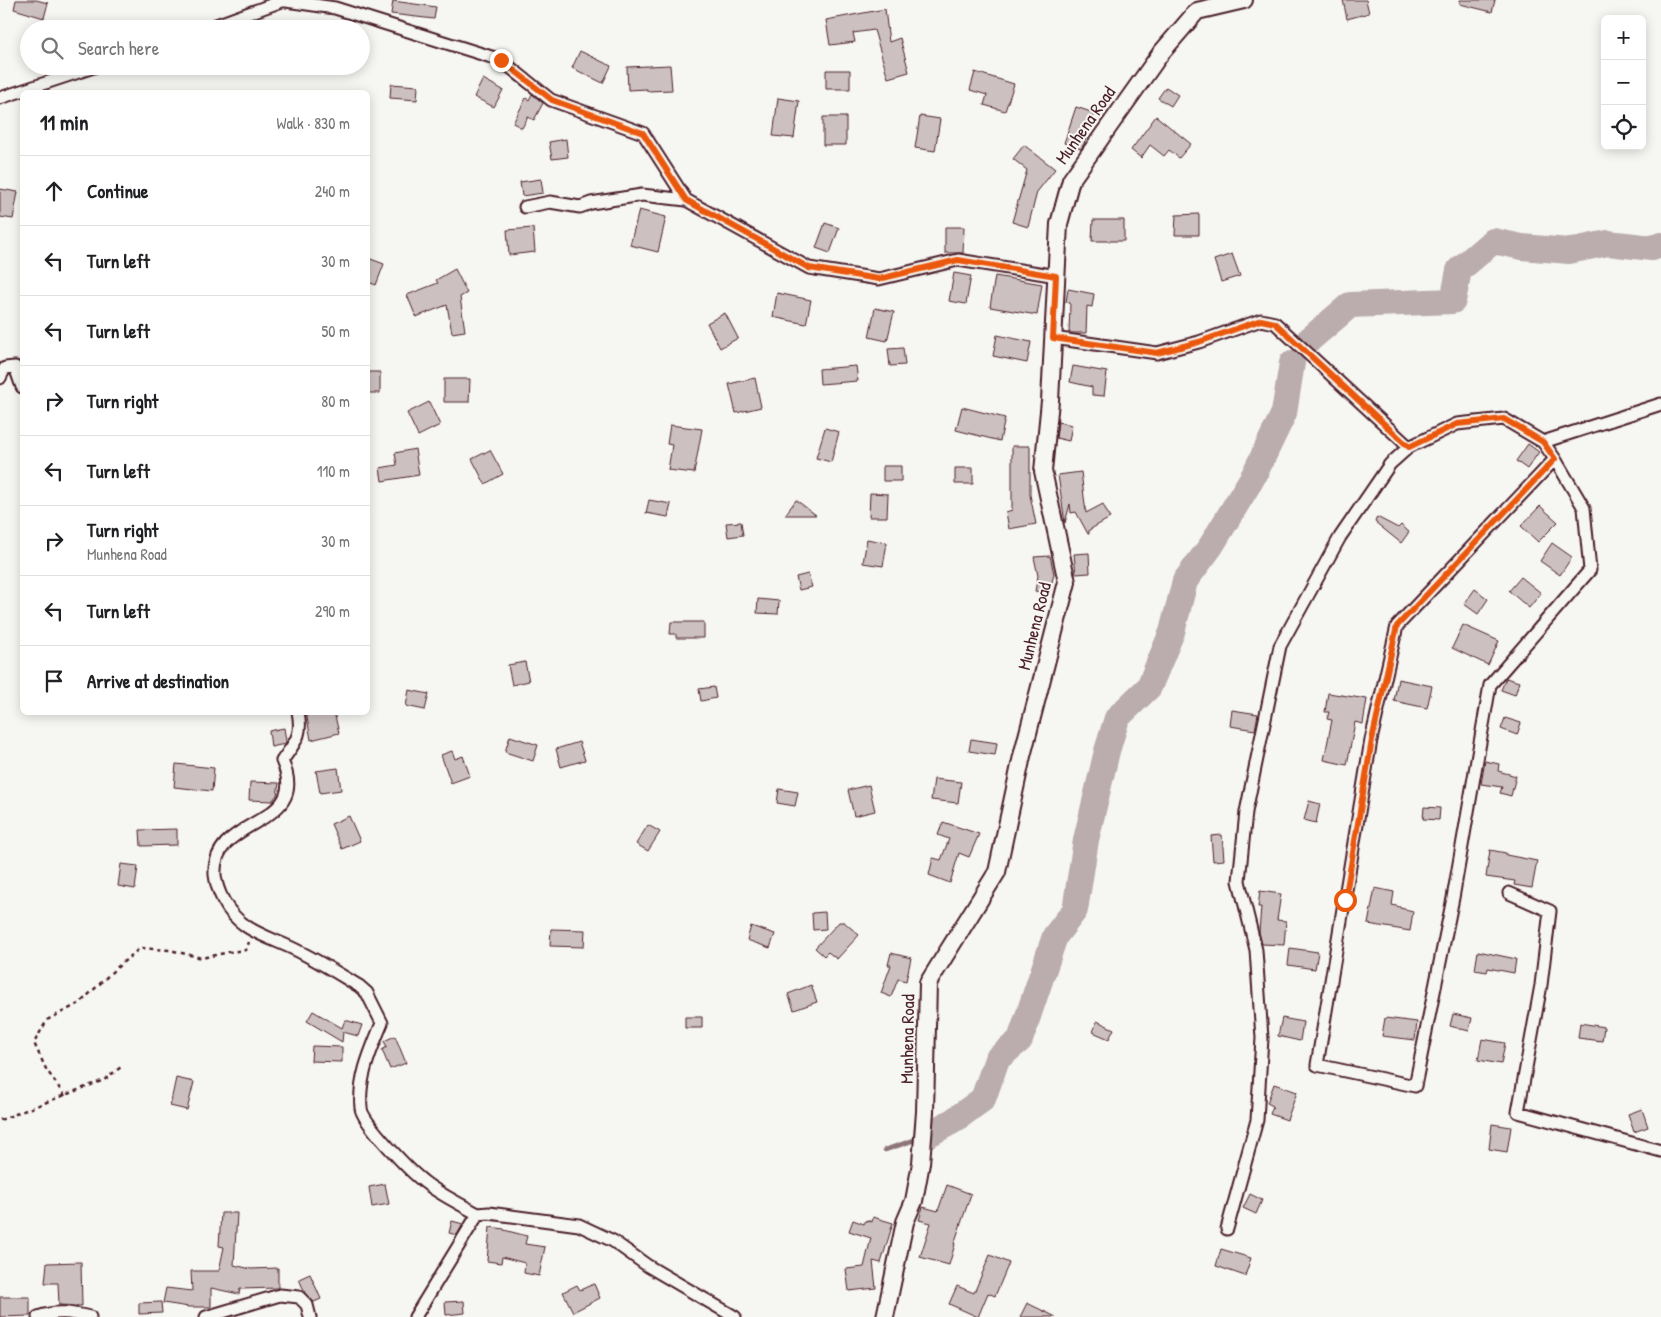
<!DOCTYPE html>
<meta charset="utf-8">
<style>
:root{--surface:#fff;--page:#f6f6f6;--text:#202124;--muted:#757577;--line:#e0e0e0}
body{margin:0;font-family:"Patrick Hand",sans-serif;background:var(--page);color:var(--text)}
.controls{position:absolute;right:15px;top:15px;display:grid;overflow:hidden;border-radius:8px;box-shadow:0 2px 12px #0003}
.controls button{width:45px;height:45px;display:grid;place-items:center;padding:0;border:0;border-bottom:1px solid var(--line);background:var(--surface);color:var(--text);font:25px sans-serif}
.stop{position:absolute;width:15px;height:15px;margin:-11px;border:4px solid #ea580c;border-radius:50%;background:#fff}
.stop.end{background:#ea580c;border-color:#fff;box-shadow:0 1px 5px #0008}
.list{margin:0;padding:0;list-style:none}
h2{display:flex;justify-content:space-between;align-items:center;height:65px;margin:0;padding:0 20px;font-size:21px}
h2 small{font-size:16px;font-weight:400;color:var(--muted)}
.list li{display:grid;grid-template-columns:32px 1fr auto;gap:15px;align-items:center;box-sizing:border-box;height:70px;padding:0 20px;border-top:1px solid var(--line)}
.list b{display:block;font-size:19px;white-space:nowrap}
.list p{margin:0;font-size:16px;white-space:nowrap;color:var(--muted)}
.list em{font-size:16px;font-style:normal;color:var(--muted)}
.icon{flex:none;width:28px;height:28px;fill:none;stroke:currentColor;stroke-width:2;stroke-linecap:round;stroke-linejoin:round}
.map{position:relative;flex:none;width:1661px;height:1317px;overflow:hidden}
.search{position:absolute;background:var(--surface);box-shadow:0 2px 12px #0003;left:20px;top:20px;width:350px;height:55px;display:flex;align-items:center;gap:12px;box-sizing:border-box;padding:0 18px;border-radius:28px;color:var(--muted);font-size:19px}
.panel{position:absolute;background:var(--surface);box-shadow:0 2px 12px #0003;left:20px;top:90px;width:350px;height:625px;border-radius:8px}
.map>svg:first-child{display:block}
.lines{fill:none;stroke-linecap:round;stroke-linejoin:round}
.stream{stroke:#8e747a;stroke-width:4.5}
.river{stroke:#bbadae;stroke-width:26}
.building{fill:#ccc1c0;stroke:#4a1f2b}
.street-casing{stroke:#4a1f2b;stroke-width:15}
.secondary-casing{stroke:#4a1f2b;stroke-width:20}
.path{stroke:#4a1f2b;stroke-width:2.5;stroke-dasharray:4 4;stroke-linecap:butt}
.street{stroke:#f6f6f2;stroke-width:11}
.secondary{stroke:#f6f6f2;stroke-width:16}
.route{stroke:#ea580c;stroke-width:6}
.labels{text-anchor:middle;dominant-baseline:central;stroke-width:4;stroke-linejoin:round;paint-order:stroke}
.street-label{font-size:18px;fill:#4a1f2b;stroke:#f6f6f2}
</style>
<div class="map">
<svg width="1661" height="1317" viewBox="0 0 1661 1317">
<rect width="100%" height="100%" fill="#f6f6f2"/>
<filter id="ink" filterUnits="userSpaceOnUse"><feTurbulence type="fractalNoise" baseFrequency=".02" numOctaves="2"/><feDisplacementMap in="SourceGraphic" scale="10" xChannelSelector="R" yChannelSelector="G"/><feConvolveMatrix kernelMatrix="1 2 1 2 8 2 1 2 1" color-interpolation-filters="sRGB"/></filter>
<g filter="url(#ink)">
<g class="lines">
<path class="stream" d="M885,1150L917,1139"/>
<path class="river" d="M1309,340L1350,305L1453,301L1459,270L1493,241L1522,247L1569,251L1608,243L1652,248L1661,245
M929,1134L953,1121L983,1099L997,1059L1020,1040L1055,936L1075,910L1086,840L1107,751L1117,718L1149,687L1172,632L1185,581L1211,546L1254,475L1284,413L1292,363"/>
</g>
<path class="building" d="M16,0H36L48,3L44,18L14,9Z
M1343,0H1366L1369,13L1347,19Z
M1460,0H1495L1492,12L1460,4Z
M393,1L436,7L434,19L391,14Z
M885,9L889,42L900,38L909,72L888,78L874,30L853,33L855,42L830,45L826,20Z
M580,51L611,66L603,83L572,68Z
M670,65L672,90L647,91V89L628,90L627,67Z
M826,70H850V89H826Z
M975,72L1014,84L1005,111L984,105L987,95L970,90Z
M483,79L503,90L494,107L474,97Z
M391,84L418,86L417,100L390,98Z
M1166,87L1178,95L1171,106L1158,98Z
M532,94L543,103L534,120L528,117L522,128L513,123L526,98L529,100Z
M778,98L799,101L794,138L773,136Z
M1076,107L1094,113L1084,144L1081,149L1064,143Z
M920,116L940,119L935,151L915,148Z
M1156,116L1191,144L1179,158L1169,150L1164,156L1150,145L1141,158L1131,150Z
M823,117H846V145H823Z
M566,139L568,157L552,159L549,142Z
M1024,145L1055,169L1037,192L1028,227L1012,222L1027,170L1013,159Z
M541,179L543,193L522,196L520,182Z
M0,189L18,192L13,219L0,217Z
M639,210L666,217L658,252L630,245Z
M1199,214V235H1175L1176,215Z
M1093,220H1124V241H1092Z
M825,223L839,228L830,253L816,248Z
M945,227H964L963,253H945Z
M533,228L535,252L509,255L507,230Z
M1232,254L1240,276L1221,282L1214,260Z
M368,258L384,264L376,285L368,282Z
M455,269L467,293L460,297L465,331L452,333L447,305L416,317L407,295L438,283L436,280Z
M954,273L971,276L966,304L949,301Z
M995,276L1042,284L1037,315L990,307Z
M1068,289L1094,294L1092,307L1087,306L1086,333H1069L1070,303L1066,302Z
M777,293L811,300L806,324L773,317Z
M875,308L894,312L887,341L869,337Z
M725,313L738,338L720,348L707,323Z
M997,335L1031,342L1027,363L993,356Z
M903,348L905,365L890,366L888,349Z
M856,366L858,381L820,384L819,369Z
M1073,366L1107,372L1104,396L1092,395V387L1070,382Z
M368,372H380V393H368Z
M755,378L761,407L736,413L729,384Z
M444,379H470L469,402H444Z
M429,402L440,425L418,436L407,413Z
M962,407L1005,418L1000,441L956,430Z
M1058,422L1072,425L1069,441L1056,438Z
M670,425L702,429L694,473L668,470L672,445L667,444Z
M825,428L839,432L831,462L816,458Z
M1528,444L1539,452L1527,469L1516,461Z
M1012,446H1030V495L1036,524L1009,529L1006,512L1012,510Z
M415,449L419,475L382,481L380,468L397,465L395,453Z
M490,450L503,474L485,484L472,459Z
M883,466H901V481H883Z
M955,468H973V484H955Z
M1081,472L1086,513L1103,504L1110,518L1089,530V534H1088L1076,512L1071,513L1070,504L1065,523L1058,475Z
M870,493L888,494L887,517H869Z
M649,500L671,504L668,517L646,513Z
M796,500L816,515H785Z
M1540,506L1558,522L1538,542L1521,526Z
M1377,517L1398,528L1401,525L1409,532L1401,543L1375,522Z
M741,522L743,535L728,537L726,523Z
M867,539L887,543L883,566L863,563Z
M1552,543L1572,557L1560,575L1540,561Z
M1089,553L1090,573L1076,574L1074,554Z
M1050,556L1054,574L1049,594L1035,591L1038,576L1034,557Z
M808,574L812,587L799,590L796,577Z
M1521,577L1541,593L1529,608L1509,591Z
M1475,589L1488,599L1478,614L1464,604Z
M758,599L779,601L778,614L757,613Z
M671,622H704V638H676V634H670Z
M1463,625L1499,641L1488,665L1452,648Z
M525,662L529,681L512,685L508,665Z
M1506,678L1519,682L1515,695L1501,690Z
M1398,679L1432,686L1427,708L1394,701Z
M714,687L716,698L701,701L699,689Z
M409,690L429,694L425,710L406,706Z
M1328,693L1367,699L1363,724L1355,722L1347,765L1324,760L1332,720L1327,719L1329,712H1325Z
M1232,710L1258,714L1255,730L1230,726Z
M306,712H334L339,733L311,740Z
M1505,718L1521,723L1517,735L1501,729Z
M284,728L286,741L285,744L271,747L269,731Z
M510,736L538,745L533,761L505,752Z
M971,739L997,743L995,755L969,751Z
M579,742L585,760L561,767L556,749Z
M452,751L455,759L463,756L470,776L451,783L441,755Z
M1485,761L1499,764L1498,771L1516,776L1511,796L1500,793L1502,787L1481,784Z
M176,764L214,768L212,791L174,787Z
M338,768L341,790L320,793L316,771Z
M934,779L961,782L958,803L931,800Z
M250,782L279,783L277,795L272,801L249,800Z
M869,785L875,811L854,816L848,790Z
M779,789L798,792L795,806L777,803Z
M1309,801L1320,804L1316,823L1304,820Z
M1424,807L1440,808L1439,820L1423,819Z
M349,816L360,841L342,849L331,824Z
M943,822L979,834L969,857L959,853L950,883L929,875L933,858L941,860L949,839L938,835Z
M648,825L660,832L648,851L636,844Z
M177,829V845L141,846L140,830Z
M1222,835L1224,860L1213,861L1211,836Z
M1490,850L1506,853V855L1537,861L1532,888L1514,885L1515,881L1486,877Z
M121,864L138,866L135,889L118,886Z
M1375,888L1394,892L1392,905L1400,907V908L1413,911L1410,931L1368,924Z
M1260,891L1281,894L1277,920L1286,921L1284,945L1262,944L1259,932L1261,907H1258Z
M825,912L826,929L813,930L812,913Z
M839,922H844L859,935L837,959L828,952L824,956L815,948Z
M751,926L775,934L770,948L747,940Z
M551,929L585,930L584,947L550,946Z
M1290,948L1318,952L1315,969L1288,965Z
M1478,951L1516,959L1514,973L1488,968L1487,972L1475,970Z
M891,953L911,958L906,981L898,979L891,997L881,993L891,965H888Z
M811,985L817,1002L794,1010L788,994Z
M313,1011L342,1028L345,1020L362,1025L358,1036L343,1032L342,1042L307,1021Z
M1453,1014L1472,1018L1469,1031L1450,1026Z
M685,1017H702V1028H685Z
M1282,1018L1303,1022L1300,1041L1278,1036Z
M1385,1018L1417,1022L1415,1040L1382,1036Z
M1097,1021L1114,1029L1109,1039L1093,1032Z
M1580,1023L1604,1027L1602,1041L1578,1038Z
M395,1036L406,1063L390,1069L382,1050L387,1047L384,1041Z
M1482,1039L1505,1043L1501,1064L1478,1060Z
M312,1046L342,1047V1062L311,1061Z
M176,1078L194,1082L187,1110L170,1106Z
M1274,1084L1297,1092L1287,1120L1270,1114L1273,1106L1267,1103Z
M1642,1109L1648,1127L1634,1132L1628,1114Z
M1492,1124L1511,1127L1507,1152L1489,1149Z
M385,1184L389,1204L372,1207L369,1187Z
M947,1185L971,1194L954,1244H955L949,1265L920,1257L931,1223L919,1220L923,1207L938,1211Z
M1250,1194L1262,1200L1256,1214L1243,1208Z
M221,1213H237L234,1265L251,1269L278,1268V1288L240,1289L239,1294L211,1288V1307H189L163,1303L166,1288L192,1291L191,1271H219L224,1247L219,1246Z
M873,1217L893,1223L881,1263L873,1261L876,1288L849,1291L846,1269L864,1267L871,1238L849,1231L853,1220L864,1224L866,1220L872,1222Z
M452,1221L463,1224L457,1235L449,1233Z
M490,1227L504,1229V1230L527,1236L525,1244L545,1247L539,1276L524,1273L525,1263L502,1257L501,1263L487,1261Z
M1221,1249L1251,1258L1245,1276L1216,1266Z
M990,1255L1009,1263L995,1296L988,1293L978,1317L949,1304L957,1286L974,1293Z
M81,1262L82,1306L59,1305L58,1283H45L47,1263Z
M310,1274L321,1299L314,1302L305,1293L299,1279Z
M594,1284L600,1298L573,1312L563,1292L577,1285L580,1290Z
M0,1297H30V1316L0,1317Z
M464,1301L465,1313L446,1315L445,1302Z
M161,1302L162,1313L139,1314V1303Z
M1027,1303L1056,1317H1020Z"/>
<g class="lines">
<g class="street-casing">
<path id="street" d="M279,0L335,8L501,60L551,100L643,133L686,200L809,268L879,279L958,260L1057,276
M205,29L282,1
M0,98L97,66
M525,207L550,202L580,207L591,203L642,195L686,200
M1053,338L1157,353L1199,342L1261,320L1275,323L1409,447L1457,424L1504,419L1543,442L1555,459L1397,626L1371,740L1317,1065L1415,1086L1453,898L1490,685L1590,570L1584,508L1555,459
M0,378L5,368L15,367L22,387
M1543,442L1661,404
M298,712C303,736 295,742 282,761C313,829 211,814 215,875C216,884 219,892 223,900C240,933 270,936 300,952C320,962 339,974 359,986L367,993L382,1023C371,1050 358,1078 361,1108C362,1122 410,1171 423,1181C439,1194 460,1204 478,1214
M1509,893L1550,911L1541,985L1518,1112L1661,1151
M1227,1229L1257,1120L1262,1038L1256,950L1239,881L1246,812L1280,646L1340,537L1390,464L1409,447
M38,1317C58,1310 71,1313 90,1317
M206,1317L280,1295L299,1297L307,1305L310,1317
M415,1317L478,1214L489,1213L579,1225L613,1241L648,1266L735,1317"/>
</g>
<g class="secondary-casing">
<path id="secondary" d="M885,1317L905,1222L914,1201L921,1163L925,1112L928,983L997,872L1022,756L1067,582L1043,471L1050,401L1059,224L1071,180L1161,53L1197,11L1244,0"/>
</g>
<path class="path" d="M65,1096L46,1069L34,1043L47,1020L80,1003L114,970L140,948L170,950L202,958L229,952L246,950L249,942
M0,1120L104,1080L121,1067"/>
<use href="#street" class="street"/>
<use href="#secondary" class="secondary"/>
</g>
</g>
<g class="lines" filter="url(#ink)">
<path class="route" d="M501,60L552,100L643,133L686,200L809,268L879,279L958,260L1056,276L1053,338L1157,353L1199,342L1261,320L1275,323L1409,447L1457,424L1504,419L1543,442L1555,459L1397,626L1372,740L1345,900"/>
</g>
<g class="labels">
<g class="street-label">
<text transform="translate(1085 125) rotate(-55)">Munhena Road</text>
<text transform="translate(1034 626) rotate(-76)">Munhena Road</text>
<text transform="translate(907 1039) rotate(-89)">Munhena Road</text>
</g>
</g>
</svg>
<div class="controls">
<button>+</button>
<button>−</button>
<button><svg class="icon" aria-label="locate" viewBox="0 0 24 24"><circle cx="12" cy="12" r="6"/><path d="M12 2v4M12 18v4M2 12h4M18 12h4"/></svg></button>
</div>
<div class="stop" style="left:1345px;top:900px"></div>
<div class="stop end" style="left:501px;top:60px"></div>
<div class="search"><svg class="icon" aria-label="search" viewBox="0 0 24 24"><circle cx="10" cy="10" r="6"/><path d="M15 15l6 6"/></svg>Search here</div>
<section class="panel">
<h2>11 min<small>Walk · 830 m</small></h2>
<ul class="list">
<li><svg class="icon" aria-label="ahead" viewBox="0 0 24 24"><path d="M12 20V5M6 11l6-6 6 6"/></svg><div><b>Continue</b></div><em>240 m</em></li>
<li><svg class="icon" aria-label="left" viewBox="0 0 24 24"><path d="M17 20v-9H6M10 6l-5 5 5 5"/></svg><div><b>Turn left</b></div><em>30 m</em></li>
<li><svg class="icon" aria-label="left" viewBox="0 0 24 24"><path d="M17 20v-9H6M10 6l-5 5 5 5"/></svg><div><b>Turn left</b></div><em>50 m</em></li>
<li><svg class="icon" aria-label="right" viewBox="0 0 24 24"><path d="M7 20v-9h11M14 6l5 5-5 5"/></svg><div><b>Turn right</b></div><em>80 m</em></li>
<li><svg class="icon" aria-label="left" viewBox="0 0 24 24"><path d="M17 20v-9H6M10 6l-5 5 5 5"/></svg><div><b>Turn left</b></div><em>110 m</em></li>
<li><svg class="icon" aria-label="right" viewBox="0 0 24 24"><path d="M7 20v-9h11M14 6l5 5-5 5"/></svg><div><b>Turn right</b><p>Munhena Road</p></div><em>30 m</em></li>
<li><svg class="icon" aria-label="left" viewBox="0 0 24 24"><path d="M17 20v-9H6M10 6l-5 5 5 5"/></svg><div><b>Turn left</b></div><em>290 m</em></li>
<li><svg class="icon" aria-label="arrive" viewBox="0 0 24 24"><path d="M6 21V4h12l-3 4 3 4H6"/></svg><div><b>Arrive at destination</b></div></li>
</ul>
</section>
</div>
